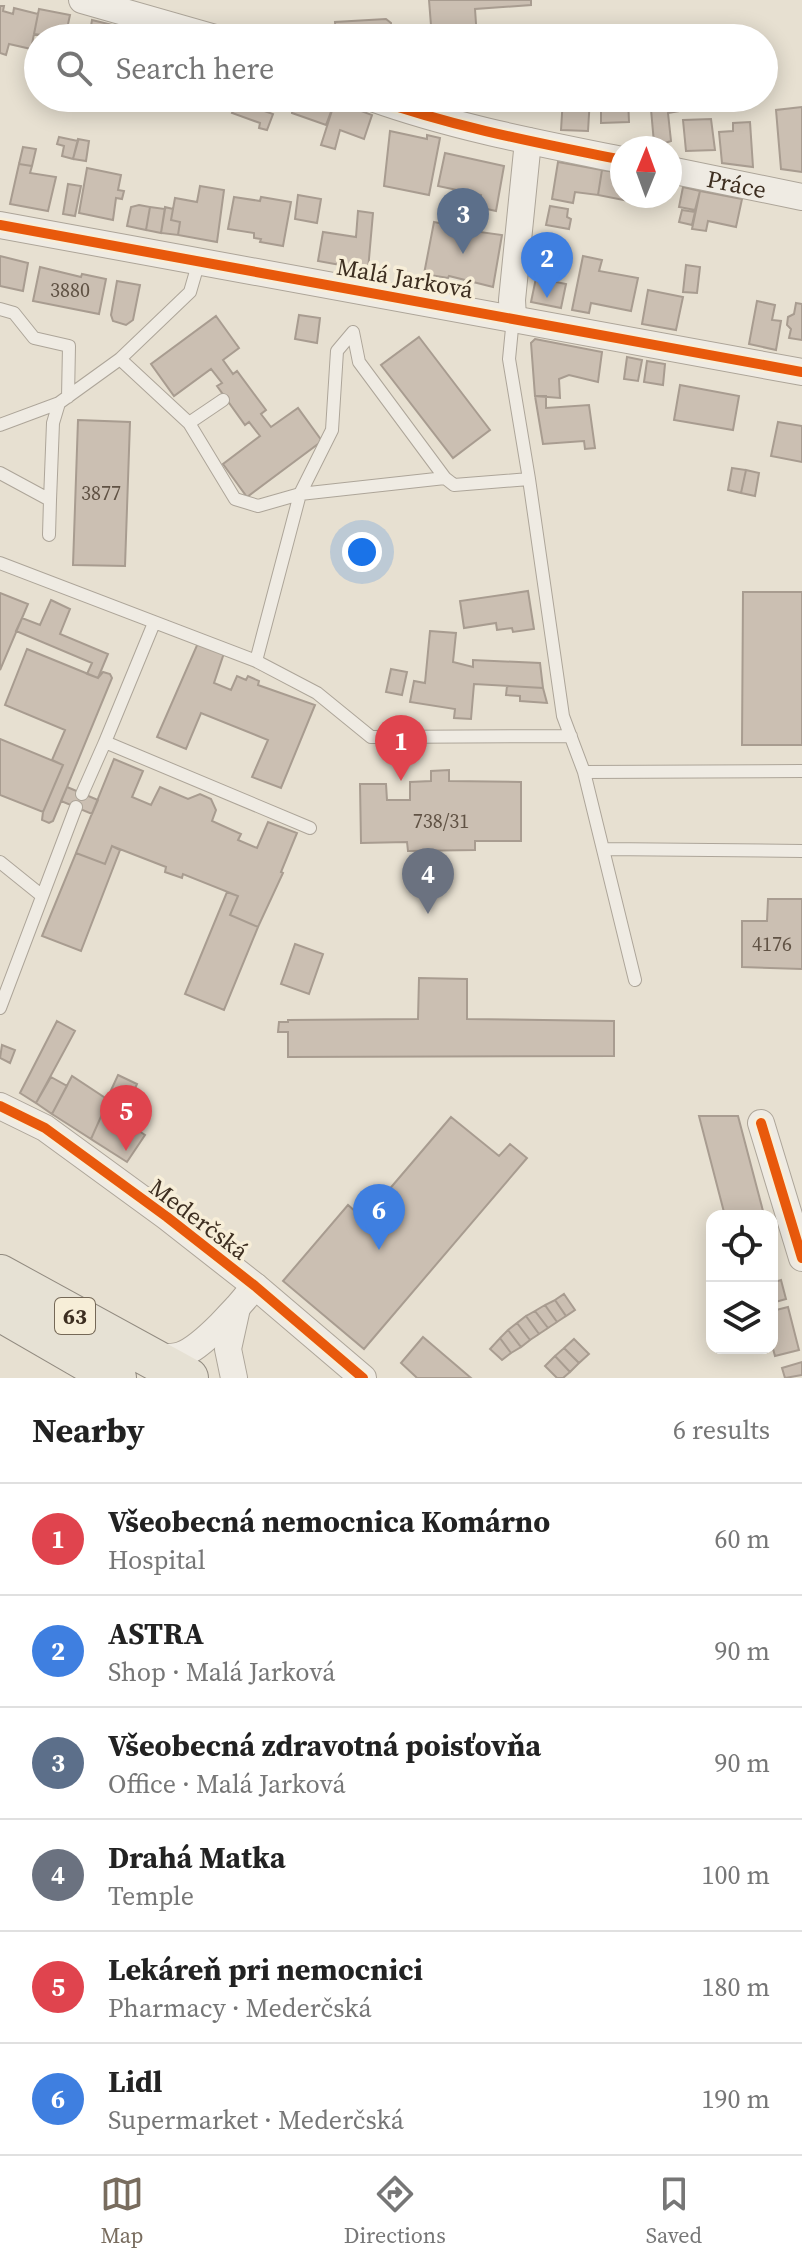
<!DOCTYPE html>
<meta charset="utf-8">
<style>
:root{--surface:#fff;--page:#f2f2f2;--text:#222;--muted:#767676;--line:#e0e0e0;--accent:#786c5e}
body{margin:0;font-family:"Source Serif 4",serif;background:var(--page);color:var(--text)}
.controls{position:absolute;right:24px;bottom:24px;display:grid;overflow:hidden;border-radius:16px;box-shadow:0 4px 20px #0003}
.controls button{width:72px;height:72px;display:grid;place-items:center;padding:0;border:0;border-bottom:2px solid var(--line);background:var(--surface);color:var(--text);font:40px sans-serif}
.compass{position:absolute;left:610px;top:136px;width:72px;height:72px;border-radius:50%;background:var(--surface);box-shadow:0 4px 20px #0003;rotate:1deg}
.you{position:absolute;left:362px;top:552px;width:28px;height:28px;margin:-20px;border:6px solid #fff;border-radius:50%;background:#1a73e8;box-shadow:0 0 0 12px #1a73e833}
.badge{display:grid;place-items:center;width:52px;height:52px;border-radius:50%;background:var(--accent);color:#fff;font-size:26px;font-weight:700}
.pin{position:absolute;translate:-50% -66px;filter:drop-shadow(0 2px 4px #0008)}
.pin::after{content:'';position:absolute;top:42px;width:28px;height:24px;background:inherit;clip-path:polygon(0 0,100% 0,50% 100%)}
.list{margin:0;padding:0;list-style:none}
h2{display:flex;justify-content:space-between;align-items:center;height:104px;margin:0;padding:0 32px;font-size:34px}
h2 small{font-size:26px;font-weight:400;color:var(--muted)}
.list li{display:grid;grid-template-columns:52px 1fr auto;gap:24px;align-items:center;box-sizing:border-box;height:112px;padding:0 32px;border-top:2px solid var(--line)}
.list b{display:block;font-size:30px;white-space:nowrap}
.list p{margin:0;font-size:26px;white-space:nowrap;color:var(--muted)}
.list em{font-size:26px;font-style:normal;color:var(--muted)}
.icon{flex:none;width:44px;height:44px;fill:none;stroke:currentColor;stroke-width:2;stroke-linecap:round;stroke-linejoin:round}
.map{position:relative;flex:none;width:802px;height:1378px;overflow:hidden}
.search{position:absolute;background:var(--surface);box-shadow:0 4px 20px #0003;left:24px;right:24px;top:24px;height:88px;display:flex;align-items:center;gap:20px;box-sizing:border-box;padding:0 28px;border-radius:44px;color:var(--muted);font-size:30px}
.sheet{height:776px;background:var(--surface)}
nav{display:flex;justify-content:space-around;align-items:center;box-sizing:border-box;height:112px;border-top:2px solid var(--line);background:var(--surface);font-size:22px;color:var(--muted)}
nav a{display:grid;justify-items:center;gap:4px}
nav .on{color:var(--accent)}
.map>svg:first-child{display:block}
.building{fill:#cbbfb2;stroke:#a89c90;stroke-width:2}
.lines{fill:none;stroke-linecap:round;stroke-linejoin:round}
.service-casing{stroke:#ada599;stroke-width:14}
.minor-casing{stroke:#ada599;stroke-width:28}
.primary-casing{stroke:#928b80;stroke-width:42}
.service{stroke:#efebe3;stroke-width:12}
.minor{stroke:#efebe3;stroke-width:26}
.primary{stroke:#e6e1d4;stroke-width:40}
.cycleway-casing{stroke:#f7eed8;stroke-width:15}
.cycleway{stroke:#e8590c;stroke-width:10}
.labels{text-anchor:middle;dominant-baseline:central;stroke-width:7;stroke-linejoin:round;paint-order:stroke}
.number-label{font-size:20px;fill:#605244}
.shield{fill:#f7eed8;stroke:#756857;stroke-width:2}
.shield-label{font-size:22px;font-weight:bold;fill:#3d2e20}
.street-label{font-size:24px;fill:#3d2e20;stroke:#f7eed8}
</style>
<div class="map">
<svg width="802" height="1378" viewBox="0 0 802 1378">
<rect width="100%" height="100%" fill="#e7e0d1"/>
<path class="building" d="M429,0H531V5L475,9L477,38H432Z
M0,6H4L3,11L13,14L14,8L38,14L31,49L9,44L6,55L0,53Z
M39,9L70,15L65,38L34,34Z
M386,19L391,23V38H336L335,22Z
M92,20L137,31L136,38H89Z
M31,56L38,57V77L28,76Z
M239,98H269L264,111L273,114L267,130L259,128L260,123L232,113Z
M294,98H326L335,101L326,125L292,113Z
M563,98H590L588,131L561,130Z
M601,98H628L629,122L601,123Z
M650,98H679L680,111L668,113L671,141L659,145L654,143Z
M335,101L372,115L364,139L340,130L335,149L321,145Z
M802,107V172L781,169L776,110Z
M711,119L715,150L686,151L683,120Z
M750,122L753,167L722,163L719,132L733,131V123Z
M390,131L427,139V135L440,138L429,195L384,186Z
M59,137L78,141L73,159L62,156L64,146L57,144Z
M78,139L89,141L86,161L73,159Z
M23,147L36,149L32,166L19,164Z
M445,153L504,166L496,211L478,207L481,195L438,186Z
M558,162L602,170L598,195L575,192L573,203L552,199Z
M19,164L32,166L30,173L56,177L48,211L10,204Z
M87,168L121,175L118,190L124,191L122,199L116,198L113,220L79,213Z
M602,170L622,173V196H650L649,205L598,195Z
M68,184L81,186L75,216L63,214Z
M200,186L224,190L217,242L178,235L180,222L171,220L175,198L197,202Z
M683,187L700,191L695,210L679,207Z
M700,191L742,199L736,227L708,221L706,231L692,229Z
M298,195L321,199L317,223L295,219Z
M234,197L260,201L261,197L291,202L283,246L260,242L261,239L254,238V233L228,229Z
M139,205L150,207L146,230L127,226L131,207Z
M550,206L568,209L567,217L571,219L569,229L546,225Z
M150,207L165,209L161,233L146,230Z
M165,207L173,209L171,220L180,222L178,235L161,233Z
M682,210L695,212L692,225L679,222Z
M358,211L373,213L368,270L318,261L323,232L356,237Z
M434,222L458,227V229L502,235L493,287L449,276L448,278L424,274Z
M545,235L560,238L551,281L566,284L561,308L531,302Z
M0,256L28,263L23,291L0,286Z
M583,256L602,260L599,271L638,278L631,311L591,303L589,313L572,310Z
M686,265L700,267L697,293L683,292Z
M40,267L81,277L82,274L106,279L99,314L33,301Z
M117,281L140,285L133,320L126,325L113,321L111,315Z
M648,290L683,297L676,330L642,324Z
M757,301L775,305L772,320L781,321L776,350L749,344Z
M796,303L802,304V340L789,338L791,329L787,325L788,317L794,314Z
M299,315L320,318L317,343L295,339Z
M216,316L239,348L223,360L233,374L237,371L266,410L261,414L271,427L298,408L322,441L247,497L223,464L260,436L249,422L245,425L217,386L222,383L211,369L174,396L151,364Z
M419,337L490,430L453,458L381,365Z
M535,339L602,352L598,382L569,375L559,379L560,398L535,396L531,343Z
M627,357L642,360L638,381L624,379Z
M647,361L665,364L663,385L644,382Z
M680,385L739,396L733,430L674,420Z
M535,396H546V408L589,405L595,448L585,449L584,441L543,444Z
M78,420L130,422L125,566L73,565Z
M778,422L802,426V462L771,456Z
M732,468L746,470L741,493L728,490Z
M746,470L759,473L755,496L741,493Z
M528,591L534,629L513,632L512,628L497,630L496,623L464,628L460,601Z
M743,592H802V745H742Z
M0,593L28,604L0,670Z
M51,600L70,609L60,634L108,654L98,678L87,674L92,663L16,631L22,618L40,625Z
M430,631L456,633L453,662L473,667V660L540,663L543,688L474,684L471,719L454,718L455,709L410,702L414,681L425,683Z
M198,643L224,653L214,683L231,690L237,676L246,680L248,676L259,681L258,685L315,705L281,788L252,777L268,740L201,713L186,749L157,737Z
M27,649L98,678L103,672L110,674L112,678L53,821L49,823L42,820L43,812L63,765L52,760L65,730L5,705Z
M391,669L407,672L402,695L386,692Z
M507,686L543,688L547,703L520,701V696L506,695Z
M0,739L63,765L43,812L0,795Z
M114,759L143,771L132,797L151,805L160,787L188,799L200,794L211,799L216,810L212,821L241,834L238,840L257,848L268,822L297,833L281,872L283,873L258,927L230,915L238,896L183,874L182,878L165,872L166,867L112,846L105,864L76,853Z
M449,770V781L521,782V841H475V850L408,851L407,842L361,843L360,784H386L387,800H410V782L431,781V771Z
M67,787L98,800L92,814L61,801Z
M112,846L120,850L81,951L42,936L76,853L105,864Z
M227,892L238,896L230,915L258,927L224,1010L185,994Z
M768,899H802V969L742,967V921H767Z
M295,944L323,954L309,994L281,984Z
M419,978L467,979V1019L614,1021V1056L288,1057V1032H278L279,1022H288V1020L418,1019Z
M57,1021L75,1031L36,1103L20,1093Z
M2,1045L15,1050L10,1063L0,1058Z
M118,1075L137,1084L121,1119L103,1112L91,1139L52,1114L72,1076L107,1099Z
M51,1077L67,1086L52,1114L36,1103Z
M103,1112L121,1119L145,1135L127,1162L91,1139Z
M699,1116H738L763,1211L743,1216H725Z
M451,1117L499,1156L510,1144L527,1158L364,1349L283,1281L348,1205L364,1219Z
M781,1280L786,1299L772,1303V1283Z
M564,1294L575,1310L566,1316L555,1300Z
M555,1300L566,1316L557,1322L545,1305Z
M545,1305L557,1322L548,1328L535,1311Z
M788,1307L799,1350L775,1356L772,1345V1311Z
M535,1311L548,1328L539,1334L526,1316Z
M526,1316L539,1334L530,1340L517,1323Z
M517,1323L530,1340L521,1347L508,1330Z
M508,1330L521,1347L511,1353L500,1338Z
M423,1337L471,1378H417L415,1376L401,1363Z
M500,1338L511,1353L502,1360L490,1349Z
M574,1339L589,1354L579,1363L564,1348Z
M564,1348L579,1363L570,1372L555,1356Z
M555,1356L570,1372L563,1378H557L545,1366Z
M802,1362V1375L785,1378L782,1368Z"/>
<g class="lines">
<g class="service-casing">
<path id="service" d="M0,309L14,313L34,338L69,346L68,397
M513,318L509,359L529,479L563,716L584,772L802,771
M353,332L359,362L445,478L454,485L529,479
M120,359L189,423L235,499L258,506L300,494L445,478
M189,423L223,400
M0,425L59,403
M0,473L50,500L49,535
M50,500L53,423L59,403L120,359L190,292L199,261
M0,563L256,661L317,693L371,737L571,736
M154,623L105,742L310,828
M256,661L300,494L332,430L337,351L353,332
M584,772L635,980
M82,794L105,742
M603,849L802,851
M0,862L41,895
M0,1008L76,807"/>
</g>
<g class="minor-casing">
<g id="minor">
<path d="M82,0L215,38"/>
<path d="M372,98C453,127 538,143 622,160"/>
<path id="s1" d="M670,170L802,197"/>
<path d="M0,225L802,372"/>
<path d="M513,318L512,300L528,141"/>
<path d="M0,1106L45,1128L167,1217L255,1286L363,1378"/>
<path d="M761,1123L802,1258"/>
<path d="M150,1357C159,1357 173,1358 181,1355C203,1347 240,1305 255,1286"/>
<path d="M234,1378L228,1349L237,1308"/>
</g>
</g>
<g class="primary-casing">
<path id="primary" d="M0,1275L188,1378
M0,1311L116,1378"/>
</g>
<use href="#service" class="service"/>
<use href="#minor" class="minor"/>
<use href="#primary" class="primary"/>
<g class="cycleway-casing">
<path id="cycleway" d="M372,98C453,127 538,143 622,160
M0,225L802,372
M0,1106L45,1128L167,1217L255,1286L363,1378
M761,1123L802,1258"/>
</g>
<use href="#cycleway" class="cycleway"/>
</g>
<g class="labels">
<g class="number-label">
<text x="70" y="290">3880</text>
<text x="101" y="493">3877</text>
<text x="441" y="821">738/31</text>
<text x="772" y="944">4176</text>
</g>
<rect class="shield" x="55" y="1298" width="40" height="36" rx="6"/>
<g class="shield-label">
<text x="75" y="1316">63</text>
</g>
<g class="street-label">
<text stroke="none"><textPath href="#s1" startOffset="68">Práce</textPath></text>
<text transform="translate(405 278) rotate(10)">Malá Jarková</text>
<text transform="translate(199 1219) rotate(37)">Mederčská</text>
</g>
</g>
</svg>
<div class="controls">
<button><svg class="icon" aria-label="locate" viewBox="0 0 24 24"><circle cx="12" cy="12" r="6"/><path d="M12 2v4M12 18v4M2 12h4M18 12h4"/></svg></button>
<button><svg class="icon" aria-label="layers" viewBox="0 0 24 24"><path d="M12 4l9 5-9 5-9-5zM3 14l9 5 9-5"/></svg></button>
</div>
<svg class="compass" viewBox="-18 -18 36 36"><path d="M0-13l5 13h-10z" fill="#e53935"/><path d="M0 13l5-13h-10z" fill="#767676"/></svg>
<div class="you"></div>
<div class="pin badge" style="left:401px;top:781px;background:#e0444e">1</div>
<div class="pin badge" style="left:547px;top:298px;background:#3f7fe0">2</div>
<div class="pin badge" style="left:463px;top:254px;background:#5c6f8a">3</div>
<div class="pin badge" style="left:428px;top:914px;background:#6b7280">4</div>
<div class="pin badge" style="left:126px;top:1151px;background:#e0444e">5</div>
<div class="pin badge" style="left:379px;top:1250px;background:#3f7fe0">6</div>
<div class="search"><svg class="icon" aria-label="search" viewBox="0 0 24 24"><circle cx="10" cy="10" r="6"/><path d="M15 15l6 6"/></svg>Search here</div>
</div>
<section class="sheet">
<h2>Nearby<small>6 results</small></h2>
<ul class="list">
<li><span class="badge" style="background:#e0444e">1</span><div><b>Všeobecná nemocnica Komárno</b><p>Hospital</p></div><em>60 m</em></li>
<li><span class="badge" style="background:#3f7fe0">2</span><div><b>ASTRA</b><p>Shop · Malá Jarková</p></div><em>90 m</em></li>
<li><span class="badge" style="background:#5c6f8a">3</span><div><b>Všeobecná zdravotná poisťovňa</b><p>Office · Malá Jarková</p></div><em>90 m</em></li>
<li><span class="badge" style="background:#6b7280">4</span><div><b>Drahá Matka</b><p>Temple</p></div><em>100 m</em></li>
<li><span class="badge" style="background:#e0444e">5</span><div><b>Lekáreň pri nemocnici</b><p>Pharmacy · Mederčská</p></div><em>180 m</em></li>
<li><span class="badge" style="background:#3f7fe0">6</span><div><b>Lidl</b><p>Supermarket · Mederčská</p></div><em>190 m</em></li>
</ul>
</section>
<nav>
<a class="on"><svg class="icon" aria-label="map" viewBox="0 0 24 24"><path d="M3 6l6-2 6 2 6-2v14l-6 2-6-2-6 2zM9 4v14M15 6v14"/></svg>Map</a>
<a><svg class="icon" aria-label="directions" viewBox="0 0 24 24"><path d="M12 3l9 9-9 9-9-9zM9 14v-3h6M13 9l2 2-2 2"/></svg>Directions</a>
<a><svg class="icon" aria-label="saved" viewBox="0 0 24 24"><path d="M7 4h10v16l-5-4-5 4z"/></svg>Saved</a>
</nav>
